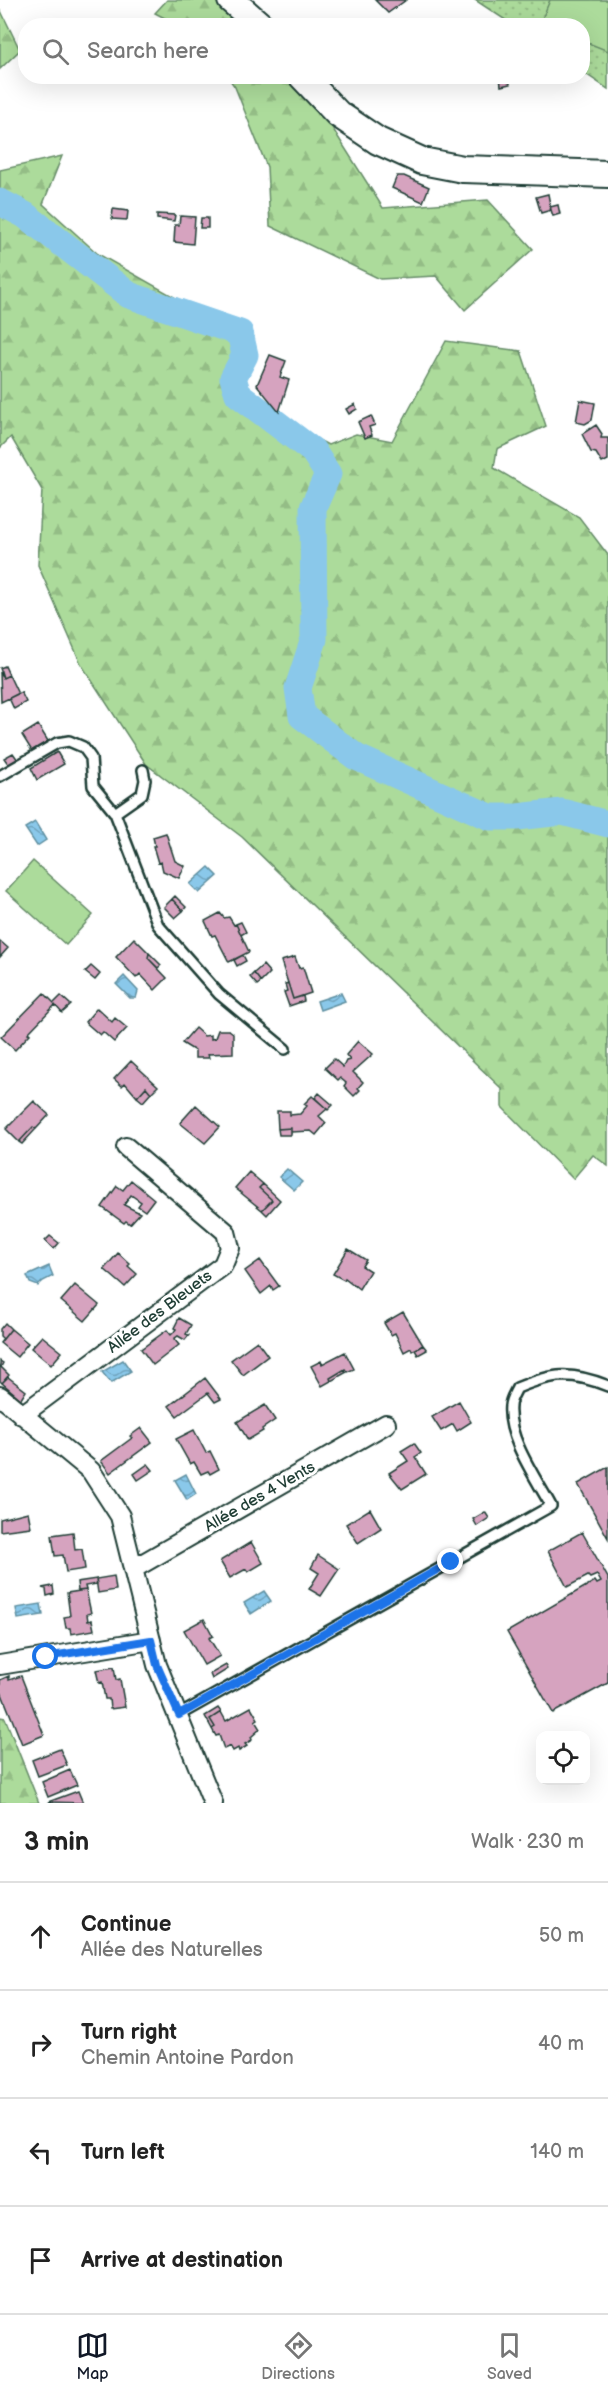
<!DOCTYPE html>
<meta charset="utf-8">
<style>
:root{--surface:#fff;--page:#f2f2f2;--text:#222;--muted:#767676;--line:#e0e0e0;--accent:#111827}
body{margin:0;font-family:"Balsamiq Sans",sans-serif;background:var(--page);color:var(--text)}
.controls{position:absolute;right:18px;bottom:18px;display:grid;overflow:hidden;border-radius:12px;box-shadow:0 6px 24px #0002}
.controls button{width:54px;height:54px;display:grid;place-items:center;padding:0;border:0;border-bottom:2px solid var(--line);background:var(--surface);color:var(--text);font:30px sans-serif}
.stop{position:absolute;width:18px;height:18px;margin:-14px;border:4px solid #1a73e8;border-radius:50%;background:#fff}
.stop.end{background:#1a73e8;border-color:#fff;box-shadow:0 2px 6px #0008}
.list{margin:0;padding:0;list-style:none}
h2{display:flex;justify-content:space-between;align-items:center;height:78px;margin:0;padding:0 24px;font-size:26px}
h2 small{font-size:20px;font-weight:400;color:var(--muted)}
.list li{display:grid;grid-template-columns:39px 1fr auto;gap:18px;align-items:center;box-sizing:border-box;height:108px;padding:0 24px;border-top:2px solid var(--line)}
.list b{display:block;font-size:22px;white-space:nowrap}
.list p{margin:0;font-size:20px;white-space:nowrap;color:var(--muted)}
.list em{font-size:20px;font-style:normal;color:var(--muted)}
.icon{flex:none;width:33px;height:33px;fill:none;stroke:currentColor;stroke-width:2;stroke-linecap:round;stroke-linejoin:round}
.map{position:relative;flex:none;width:608px;height:1803px;overflow:hidden}
.search{position:absolute;background:var(--surface);box-shadow:0 6px 24px #0002;left:18px;right:18px;top:18px;height:66px;display:flex;align-items:center;gap:15px;box-sizing:border-box;padding:0 21px;border-radius:24px;color:var(--muted);font-size:22px}
.sheet{height:510px;background:var(--surface)}
nav{display:flex;justify-content:space-around;align-items:center;box-sizing:border-box;height:84px;border-top:2px solid var(--line);background:var(--surface);font-size:16px;color:var(--muted)}
nav a{display:grid;justify-items:center;gap:3px}
nav .on{color:var(--accent)}
.map>svg:first-child{display:block}
.forest{fill:url(#forest-firs);stroke:#668c68;stroke-width:1.5}
.park{fill:url(#park-dots);stroke:#668c68;stroke-width:1.5}
.garden{fill:#acdb9b;stroke:#668c68;stroke-width:1.5}
.water{fill:url(#water-waves);stroke:#5f90a1;stroke-width:1.5}
.lines{fill:none;stroke-linecap:round;stroke-linejoin:round}
.river{stroke:#8ac8ea;stroke-width:27}
.building{fill:#d6a3bf;stroke:#1f3d34;stroke-width:1.5}
.lane-casing{stroke:#1f3d34;stroke-width:14}
.street-casing{stroke:#1f3d34;stroke-width:22}
.secondary-casing{stroke:#1f3d34;stroke-width:30}
.lane{stroke:#fff;stroke-width:9}
.street{stroke:#fff;stroke-width:18}
.secondary{stroke:#fff;stroke-width:26}
.route{stroke:#1a73e8;stroke-width:8}
.labels{text-anchor:middle;dominant-baseline:central;stroke-width:6;stroke-linejoin:round;paint-order:stroke}
.street-label{font-size:16px;fill:#1f3d34;stroke:#fff}
</style>
<div class="map">
<svg width="608" height="1803" viewBox="0 0 608 1803">
<defs>
<pattern id="forest-firs" width="22" height="20" patternUnits="userSpaceOnUse" patternTransform="scale(1.5)"><rect width="22" height="20" fill="#acdb9b"/><path d="M5 1l3.5 6h-7zM16 11l3.5 6h-7z" fill="#94bd86"/></pattern>
<pattern id="park-dots" width="8" height="8" patternUnits="userSpaceOnUse" patternTransform="scale(1.5)"><rect width="8" height="8" fill="#acdb9b"/><path d="M2 2h.1M6 6h.1" fill="none" stroke="#94bd86" stroke-width="1.8" stroke-linecap="round"/></pattern>
<pattern id="water-waves" width="16" height="10" patternUnits="userSpaceOnUse" patternTransform="scale(1.5)"><rect width="16" height="10" fill="#8ac8ea"/><path d="M0 5q4-4 8 0t8 0" fill="none" stroke="#70a4be"/></pattern>
</defs>
<rect width="100%" height="100%" fill="#fff"/>
<filter id="ink" filterUnits="userSpaceOnUse"><feTurbulence type="fractalNoise" baseFrequency=".0167" numOctaves="2"/><feDisplacementMap in="SourceGraphic" scale="12" xChannelSelector="R" yChannelSelector="G"/><feConvolveMatrix kernelMatrix="1 2 1 2 8 2 1 2 1" color-interpolation-filters="sRGB"/></filter>
<g filter="url(#ink)">
<path class="forest" d="M167,0H231L258,25H178L155,13Z
M1,11L20,50L0,69V12Z
M228,77H300L383,208L488,200L533,249L465,310L436,276L380,279L270,226L267,167L235,87Z
M62,156L43,204L98,254L238,333L236,373L239,397L328,445L356,434L392,441L446,341L521,351L546,426L497,449L494,468L579,517L608,555V1166L593,1155L573,1179L502,1107V1089L242,837L146,764L81,664L38,565L42,490L11,437L0,448V170Z
M0,1717L5,1718L39,1803H0Z"/>
<path class="park" d="M475,0H608V89L583,72L582,26L513,25Z"/>
<path class="garden" d="M550,0H608V51L583,41L582,26L540,24Z
M33,861L93,915L66,945L6,891Z"/>
<path class="water" d="M35,822L46,840L37,846L25,828Z
M209,867L218,876L199,893L190,884Z
M124,976L138,991L136,998H130L116,984Z
M341,993L345,1001L320,1010L317,1001Z
M287,1169L302,1182L294,1190L279,1177Z
M49,1266L53,1276L43,1281L38,1286L30,1283L27,1276Z
M123,1360L131,1371L111,1383L102,1372Z
M186,1474L196,1494L187,1500L175,1480Z
M264,1591L271,1601L251,1614L244,1603Z
M41,1604L43,1615L18,1619L16,1608Z"/>
<g class="lines">
<path class="river" d="M0,202L25,215L129,295L240,333L245,355L233,378L238,394L313,451L328,474L313,508L314,639L298,688L302,716L356,757L490,817H517L562,812L608,824"/>
</g>
<path class="building" d="M375,0H406L388,13Z
M500,76H509L510,84L501,86Z
M397,176H404L429,187L423,202L392,188Z
M548,194L551,210L541,213L536,197Z
M558,205L560,214L553,216L550,207Z
M113,209L128,211L127,220L112,219Z
M157,214L175,215L174,221L157,219Z
M180,216L195,217L193,244L174,242L175,225H179Z
M201,218H208V228H200Z
M270,355L286,361L280,377L289,380L279,412L257,385Z
M580,400L595,403L592,420L585,424L576,422Z
M355,404L357,409L349,414L346,409Z
M371,416L375,425L369,427L372,435L365,438L358,422Z
M596,425L602,434L601,438H608V460L602,463L596,453L591,452L582,434Z
M5,666L9,675L3,678L0,668Z
M0,672L3,678L9,675L18,694L1,702Z
M21,692L26,702L14,709L9,698Z
M38,725L48,741L32,751L22,735Z
M57,752L64,764L37,780L31,768Z
M13,753L18,760L9,765L4,758Z
M166,833L175,861L185,866L179,878L163,871L161,862L158,863L153,846H155L153,837Z
M175,896L186,907L183,911L172,899Z
M172,899L183,911L175,918L164,907Z
M220,913L224,918L229,917L234,925L236,924L249,952L229,962L215,935L212,936L205,921Z
M241,922L246,932L241,935L236,924Z
M134,938L149,953L148,958L167,978L155,990L140,974L136,978L116,957Z
M0,941L8,948L0,957Z
M149,953L161,965L158,968L148,958Z
M243,955L246,961L237,966L234,960Z
M295,957L299,968L303,967L311,993L293,999L281,961Z
M263,965L270,973L261,982L254,973Z
M91,966L100,974L95,980L85,972Z
M254,973L261,982L257,985L250,977Z
M288,983L293,999L303,996L304,1001L289,1006L284,992L287,991L285,984Z
M44,993L54,1003L61,996L71,1005L62,1013L55,1005L28,1033L30,1034L15,1050L1,1037Z
M97,1008L112,1022L115,1018L127,1028L114,1042L103,1032L100,1035L85,1022Z
M195,1028L204,1036L211,1035V1039L215,1038L218,1030H229L233,1033V1053L208,1054L209,1058H195V1051L182,1043Z
M358,1041L373,1054L353,1072L363,1082L358,1088L360,1090L354,1096L344,1086L346,1083L340,1078L338,1080L325,1068L334,1059L343,1067L346,1061L350,1060L346,1055Z
M131,1061L158,1086L151,1093L146,1087L137,1097L125,1083L122,1086L114,1079Z
M146,1087L151,1093L143,1102L137,1097Z
M319,1093L333,1105L328,1110L315,1098Z
M312,1096L327,1109L319,1116L326,1123L316,1135L311,1131L291,1132V1128L278,1129L277,1111H290V1115L300,1114L307,1106L304,1104Z
M34,1101L49,1115L36,1129L33,1127L19,1142L6,1129Z
M196,1105L220,1127L205,1143L180,1123Z
M33,1127L36,1129L22,1144L19,1142Z
M291,1128V1135H279L278,1129Z
M249,1172L263,1184L259,1188L272,1200L262,1210L235,1188Z
M131,1180L154,1199L145,1211L138,1206L141,1202L131,1195L124,1205L140,1213L130,1224L126,1221L124,1223L102,1207L117,1186L123,1190Z
M263,1184L280,1200L267,1215L262,1210L272,1200L259,1188Z
M50,1236L59,1243L54,1249L45,1241Z
M348,1249L366,1260L362,1266L370,1271L359,1289L345,1278L344,1280L333,1274Z
M118,1253L130,1264L128,1266L137,1274L125,1287L104,1269Z
M260,1260L279,1286L273,1290L271,1286L261,1294L245,1271Z
M75,1285L99,1305L85,1321L61,1301Z
M403,1312L423,1345L412,1351L411,1348L404,1352L395,1333L391,1335L384,1323Z
M179,1318L191,1325L186,1334L189,1335L185,1340L178,1336L174,1339L179,1345L153,1365L141,1349L167,1330L171,1335L174,1332L176,1329L174,1328Z
M5,1323L11,1329L3,1339L0,1336V1329Z
M11,1329L28,1343L17,1357L0,1343Z
M42,1336L62,1352L51,1365L31,1348Z
M257,1341L268,1356L243,1375L231,1360Z
M423,1345L427,1350L418,1355L415,1350Z
M345,1352L354,1369L347,1372L345,1369L330,1378L331,1381L322,1386L311,1366L321,1361L322,1364Z
M0,1361L3,1363L1,1367L9,1375L2,1383L0,1381Z
M345,1369L347,1372L331,1381L330,1378Z
M8,1377L26,1391L21,1399L2,1383Z
M205,1378L221,1399L215,1402L208,1393L177,1416L169,1406Z
M459,1401L471,1422L457,1431L453,1424L441,1431L432,1417Z
M265,1405L275,1420L262,1429L263,1431L248,1440L237,1422Z
M141,1428L152,1442L110,1473L101,1461L132,1438L130,1436Z
M194,1430L206,1453L210,1451L219,1469L210,1474L208,1471L201,1474L194,1462L190,1464L176,1439Z
M414,1443L421,1453L415,1457L426,1474L402,1489L389,1473L408,1461L401,1451Z
M148,1464L153,1470L138,1480L134,1474Z
M608,1467V1538L578,1484Z
M370,1509L381,1528L358,1543L346,1524Z
M28,1512L31,1527L0,1531V1519Z
M485,1512L489,1518L477,1526L473,1519Z
M73,1532L75,1550L82,1549L85,1569L66,1572L63,1555L55,1556L52,1535Z
M582,1532L608,1578V1683L553,1713L507,1632L595,1581L597,1584L601,1582L597,1575L590,1578L588,1576L567,1587L548,1551Z
M251,1542L263,1563L248,1572L246,1569L230,1578L220,1561Z
M318,1555L339,1569L321,1596L309,1589L319,1573L311,1568Z
M114,1576L116,1590L98,1593L96,1579Z
M96,1579L97,1584L85,1586L86,1590L78,1591L77,1582Z
M53,1586L54,1594L47,1596L46,1589L42,1588Z
M86,1590L91,1613L87,1614L88,1621L92,1620L94,1630L71,1634L70,1628H66L64,1617L70,1616L67,1593Z
M204,1619L213,1636L209,1638L220,1656L204,1665L184,1630Z
M226,1665L228,1669L212,1679L210,1674Z
M114,1667L116,1680L120,1679L125,1707L110,1709L109,1699H105L102,1682L99,1683L96,1670Z
M9,1676V1680L21,1676L44,1735L22,1744L0,1689V1680Z
M251,1707L258,1719L255,1721L260,1729L251,1737L252,1740L245,1744L247,1746L239,1751L238,1748L233,1751L230,1746L224,1749L219,1735L216,1736L212,1729L215,1727L210,1719L221,1712L226,1721Z
M218,1708L221,1712L210,1719L215,1727L212,1729L205,1716Z
M60,1749L67,1765L38,1776L32,1760Z
M70,1770L77,1785L48,1797L42,1782Z
M78,1791L83,1803L48,1802Z"/>
<g class="lines">
<g class="lane-casing">
<path id="lane" d="M0,776L57,743L69,741L83,747L91,758L93,786L115,813L158,925L219,994L285,1049
M115,813L142,794L145,780L143,770
M179,1715L551,1506C536,1478 507,1438 510,1406C510,1400 514,1394 517,1388C553,1373 571,1371 608,1386"/>
</g>
<g class="street-casing">
<path id="street" d="M0,1396L91,1471L120,1516L157,1665L213,1803
M22,1415L223,1265L230,1248L226,1232L126,1147
M133,1569L386,1424
M0,1665L151,1640"/>
</g>
<g class="secondary-casing">
<path id="secondary" d="M231,0L261,26
M302,76L338,114L378,141L422,161L463,169L608,174"/>
</g>
<use href="#lane" class="lane"/>
<use href="#street" class="street"/>
<use href="#secondary" class="secondary"/>
</g>
</g>
<g class="lines" filter="url(#ink)">
<path class="route" d="M46,1657L151,1640L157,1665L179,1715L451,1562"/>
</g>
<g class="labels">
<g class="street-label">
<text transform="translate(160 1312) rotate(-37)">Allée des Bleuets</text>
<text transform="translate(260 1497) rotate(-30)">Allée des 4 Vents</text>
</g>
</g>
</svg>
<div class="controls">
<button><svg class="icon" aria-label="locate" viewBox="0 0 24 24"><circle cx="12" cy="12" r="6"/><path d="M12 2v4M12 18v4M2 12h4M18 12h4"/></svg></button>
</div>
<div class="stop" style="left:46px;top:1657px"></div>
<div class="stop end" style="left:451px;top:1562px"></div>
<div class="search"><svg class="icon" aria-label="search" viewBox="0 0 24 24"><circle cx="10" cy="10" r="6"/><path d="M15 15l6 6"/></svg>Search here</div>
</div>
<section class="sheet">
<h2>3 min<small>Walk · 230 m</small></h2>
<ul class="list">
<li><svg class="icon" aria-label="ahead" viewBox="0 0 24 24"><path d="M12 20V5M6 11l6-6 6 6"/></svg><div><b>Continue</b><p>Allée des Naturelles</p></div><em>50 m</em></li>
<li><svg class="icon" aria-label="right" viewBox="0 0 24 24"><path d="M7 20v-9h11M14 6l5 5-5 5"/></svg><div><b>Turn right</b><p>Chemin Antoine Pardon</p></div><em>40 m</em></li>
<li><svg class="icon" aria-label="left" viewBox="0 0 24 24"><path d="M17 20v-9H6M10 6l-5 5 5 5"/></svg><div><b>Turn left</b></div><em>140 m</em></li>
<li><svg class="icon" aria-label="arrive" viewBox="0 0 24 24"><path d="M6 21V4h12l-3 4 3 4H6"/></svg><div><b>Arrive at destination</b></div></li>
</ul>
</section>
<nav>
<a class="on"><svg class="icon" aria-label="map" viewBox="0 0 24 24"><path d="M3 6l6-2 6 2 6-2v14l-6 2-6-2-6 2zM9 4v14M15 6v14"/></svg>Map</a>
<a><svg class="icon" aria-label="directions" viewBox="0 0 24 24"><path d="M12 3l9 9-9 9-9-9zM9 14v-3h6M13 9l2 2-2 2"/></svg>Directions</a>
<a><svg class="icon" aria-label="saved" viewBox="0 0 24 24"><path d="M7 4h10v16l-5-4-5 4z"/></svg>Saved</a>
</nav>
